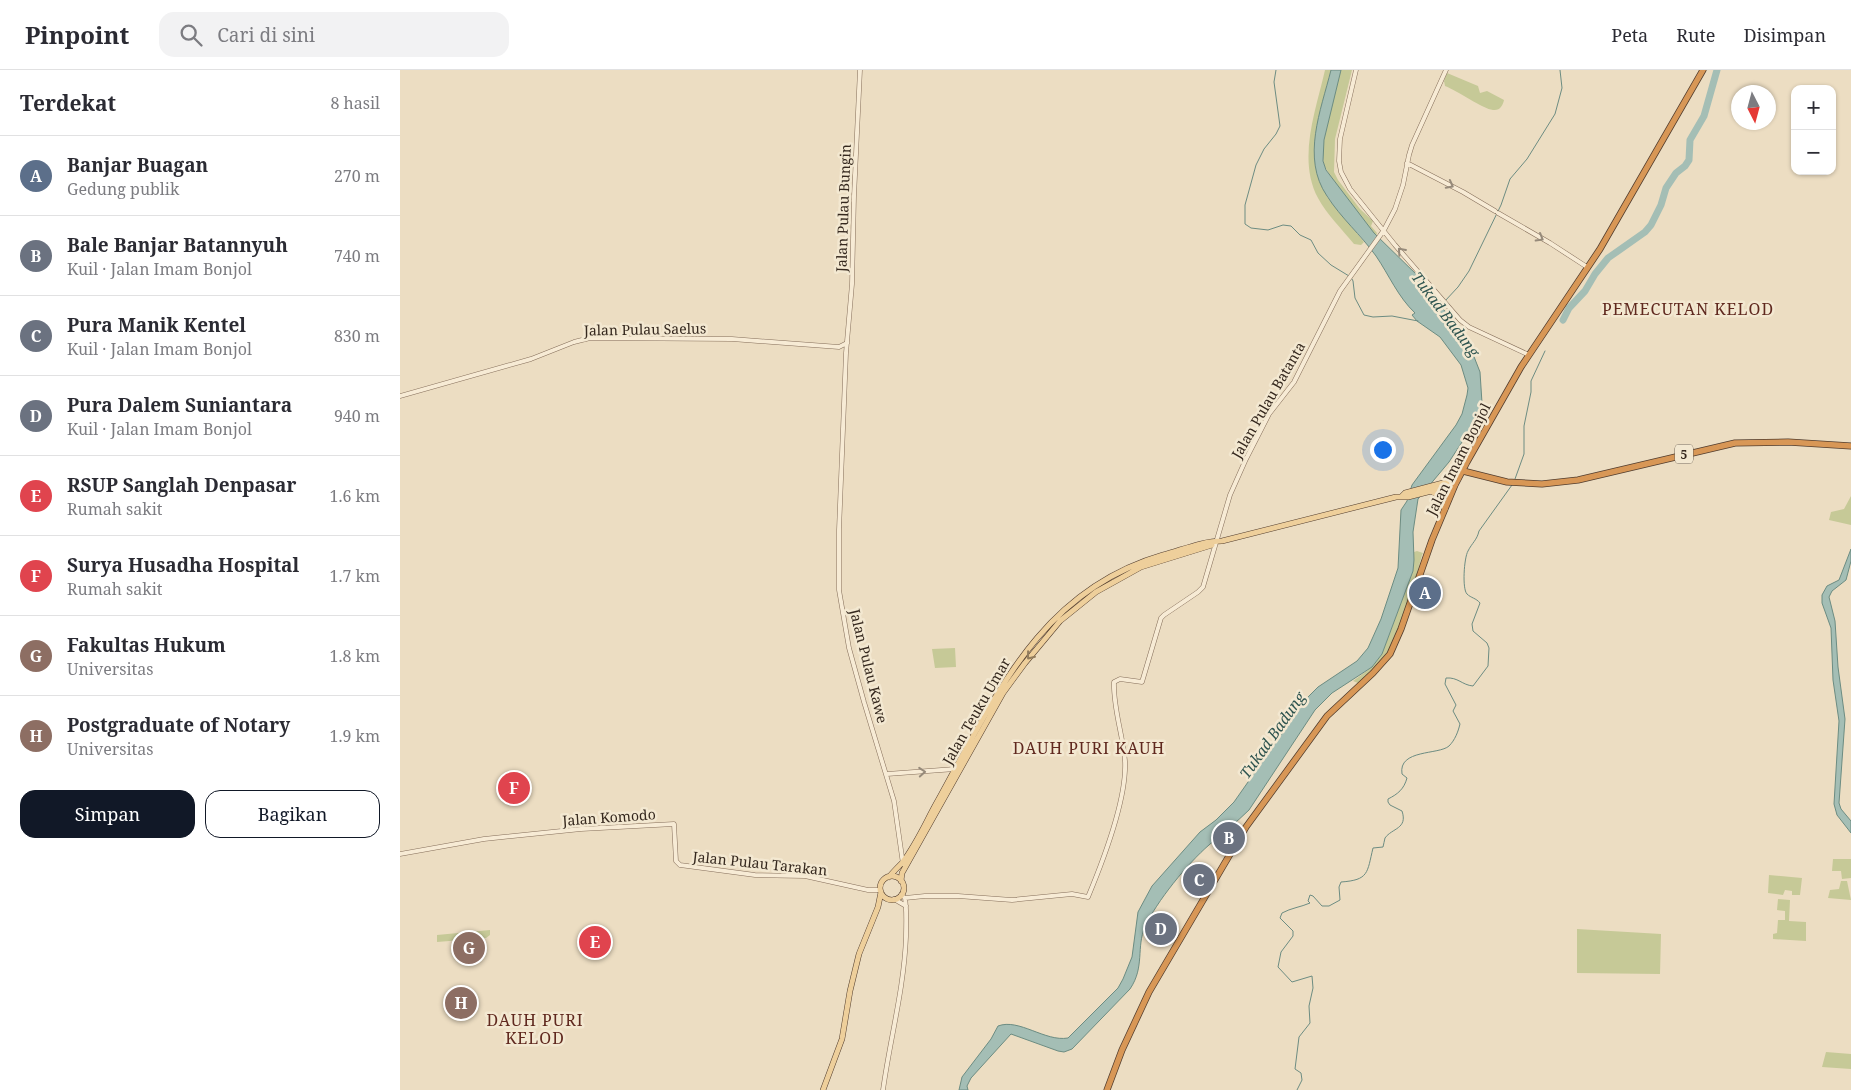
<!DOCTYPE html>
<html lang="id">
<meta charset="utf-8">
<style>
:root{--surface:#fff;--page:#f2f2f3;--text:#2b2b33;--muted:#7c7c81;--line:#e1e1e2;--accent:#111827}
body{margin:0;font-family:"Noto Serif",serif;background:var(--page);color:var(--text)}
.controls{position:absolute;right:15px;top:15px;display:grid;overflow:hidden;border-radius:10px;box-shadow:0 1px 4px #0004}
.controls button{width:45px;height:45px;display:grid;place-items:center;padding:0;border:0;border-bottom:1px solid var(--line);background:var(--surface);color:var(--text);font:25px sans-serif}
.compass{position:absolute;left:1331px;top:15px;width:45px;height:45px;border-radius:50%;background:var(--surface);box-shadow:0 1px 4px #0004;rotate:174deg}
.you{position:absolute;left:982px;top:379px;width:18px;height:18px;margin:-12px;border:4px solid #fff;border-radius:50%;background:#1a73e8;box-shadow:0 0 0 8px #1a73e833}
.badge{display:grid;place-items:center;width:32px;height:32px;border-radius:50%;background:var(--accent);color:#fff;font-size:16px;font-weight:700}
.pin{position:absolute;translate:-50% -50%;border:2px solid #fff;box-shadow:0 1px 5px #0006}
.list{margin:0;padding:0;list-style:none}
h2{display:flex;justify-content:space-between;align-items:center;height:65px;margin:0;padding:0 20px;font-size:21px}
h2 small{font-size:16px;font-weight:400;color:var(--muted)}
.list li{display:grid;grid-template-columns:32px 1fr auto;gap:15px;align-items:center;box-sizing:border-box;height:80px;padding:0 20px;border-top:1px solid var(--line)}
.list b{display:block;font-size:19px;white-space:nowrap}
.list p{margin:0;font-size:16px;white-space:nowrap;color:var(--muted)}
.list em{font-size:16px;font-style:normal;color:var(--muted)}
.actions{display:flex;gap:10px;padding:15px 20px}
.actions a{flex:1;padding:11px 0;border:1px solid var(--accent);border-radius:15px;text-align:center;font-size:18px;color:var(--accent)}
.actions .main{background:var(--accent);color:#fff}
.icon{flex:none;width:28px;height:28px;fill:none;stroke:currentColor;stroke-width:2;stroke-linecap:round;stroke-linejoin:round}
.map{position:relative;flex:none;width:1451px;height:1020px;overflow:hidden}
header{display:flex;align-items:center;gap:30px;box-sizing:border-box;height:70px;padding:0 25px;background:var(--surface);border-bottom:1px solid var(--line)}
header strong{font-size:24px}
nav{display:flex;gap:28px;margin-inline-start:auto;font-size:18px}
.search{width:350px;height:45px;background:var(--page);display:flex;align-items:center;gap:12px;box-sizing:border-box;padding:0 18px;border-radius:15px;color:var(--muted);font-size:19px}
main{display:flex}
aside{flex:1;background:var(--surface)}
.map>svg:first-child{display:block}
.green{fill:#c6c997}
.water{fill:#a4beb5;stroke:#6c8c82}
.lines{fill:none;stroke-linecap:round;stroke-linejoin:round}
.stream{stroke:#6c8c82;stroke-width:1}
.river{stroke:#a4beb5;stroke-width:7}
.minor-casing{stroke:#856e5a;stroke-width:5}
.major-casing{stroke:#523d2e;stroke-width:6}
.highway-casing{stroke:#523d2e;stroke-width:7}
.minor{stroke:#f7ebd5;stroke-width:4}
.major{stroke:#eecf9b;stroke-width:5}
.highway{stroke:#d89756;stroke-width:5.5}
.oneway{stroke:#968a7a}
.oneway2{stroke:#927c5c}
.labels{text-anchor:middle;dominant-baseline:central;stroke-width:5;stroke-linejoin:round;paint-order:stroke}
.shield{fill:#f3e8d1;stroke:#6e6254;stroke-width:1}
.shield-label{font-size:12px;font-weight:bold;fill:#35281e}
.street-label{font-size:14px;fill:#35281e;stroke:#f3e8d1}
.water-label{font-size:15px;font-style:italic;fill:#2e544f;stroke:#f3e8d1}
.quarter-label{font-size:16px;letter-spacing:1px;fill:#60291f;stroke:#f3e8d1}
</style>
<header>
<strong>Pinpoint</strong>
<div class="search"><svg class="icon" aria-label="search" viewBox="0 0 24 24"><circle cx="10" cy="10" r="6"/><path d="M15 15l6 6"/></svg>Cari di sini</div>
<nav><a>Peta</a><a>Rute</a><a>Disimpan</a></nav>
</header>
<main>
<aside>
<h2>Terdekat<small>8 hasil</small></h2>
<ul class="list">
<li><span class="badge" style="background:#5c6f8a">A</span><div><b>Banjar Buagan</b><p>Gedung publik</p></div><em>270 m</em></li>
<li><span class="badge" style="background:#6b7280">B</span><div><b>Bale Banjar Batannyuh</b><p>Kuil · Jalan Imam Bonjol</p></div><em>740 m</em></li>
<li><span class="badge" style="background:#6b7280">C</span><div><b>Pura Manik Kentel</b><p>Kuil · Jalan Imam Bonjol</p></div><em>830 m</em></li>
<li><span class="badge" style="background:#6b7280">D</span><div><b>Pura Dalem Suniantara</b><p>Kuil · Jalan Imam Bonjol</p></div><em>940 m</em></li>
<li><span class="badge" style="background:#e0444e">E</span><div><b>RSUP Sanglah Denpasar</b><p>Rumah sakit</p></div><em>1.6 km</em></li>
<li><span class="badge" style="background:#e0444e">F</span><div><b>Surya Husadha Hospital</b><p>Rumah sakit</p></div><em>1.7 km</em></li>
<li><span class="badge" style="background:#8d6e63">G</span><div><b>Fakultas Hukum</b><p>Universitas</p></div><em>1.8 km</em></li>
<li><span class="badge" style="background:#8d6e63">H</span><div><b>Postgraduate of Notary</b><p>Universitas</p></div><em>1.9 km</em></li>
</ul>
<div class="actions"><a class="main">Simpan</a><a>Bagikan</a></div>
</aside>
<div class="map">
<svg width="1451" height="1020" viewBox="0 0 1451 1020">
<rect width="100%" height="100%" fill="#ecddc2"/>
<path class="green" d="M925,0H931L916,64L914,81L927,127L964,172L961,175L954,174C942,159 927,145 918,128C897,89 916,40 925,0Z
M941,0H952L935,69L934,102L938,110L960,139L973,151L971,156L977,163L976,166C967,157 926,103 924,94C919,76 935,20 941,0Z
M1047,3L1078,16L1080,23L1087,21L1104,30C1103,35 1100,41 1093,40C1083,39 1058,21 1045,16L1044,11Z
M1451,426V455L1429,450L1431,442L1444,439Z
M1017,481L1023,483L1022,485C1010,529 998,588 958,613L953,611L972,597L982,584L1013,501L1014,482Z
M555,578L556,597L535,598L532,579Z
M1433,789H1451V808L1442,809L1441,801H1432Z
M1369,805L1402,808L1400,825H1392V821L1385,820L1383,825L1368,823Z
M1441,811H1447L1451,830L1428,828L1430,820L1439,819Z
M1378,829L1390,830L1389,851L1406,852V871L1373,869V864L1377,863L1378,850H1385V841L1377,840Z
M1177,859L1261,864L1260,904L1177,903Z
M90,860V865L86,868L37,872V865Z
M1426,982L1451,984V999L1422,997Z"/>
<path class="water" d="M931,0H941L924,70L923,91L926,100L974,163L1018,206L1038,235L1044,240L1071,279L1080,302L1082,333L1077,349L1049,392L1018,429L1013,462L1014,490L1013,501L982,584L972,597L932,623L915,640L849,740C836,753 822,763 809,775C788,793 756,832 745,857C736,877 745,897 730,919L672,979L664,982L658,981L611,964L571,1008L567,1016L568,1020H559L562,1007L591,969L598,956C619,948 645,972 668,968L718,918L723,909L732,887L738,842L752,816L800,762L816,750L834,732L907,628L918,617L957,591L968,578L981,549L998,498L1001,440L1007,431L1012,415L1056,355L1062,344L1067,325L1068,318L1061,295L1040,267L1017,251L1012,245L1015,243C998,227 989,205 976,186C961,165 941,148 927,126C901,88 921,40 931,0Z
M1451,479V491L1446,510L1432,521L1429,527L1435,551L1438,597L1445,649L1439,733L1441,739L1451,751V763L1437,745L1434,734L1439,651L1433,610L1431,558L1422,533V525L1427,516L1439,510Z"/>
<g class="lines">
<path class="stream" d="M876,0L874,12L880,56L876,64L864,79L856,95L845,135V154L851,158L868,160L883,155L891,156L900,165L911,170L918,183L931,195L949,206
M952,209L953,211L955,228L964,245L973,247L992,246L1018,251
M1045,231L1058,217L1069,201L1101,135L1110,109L1127,89L1155,44L1162,18L1160,0
M1115,409L1124,384V356L1131,322V311L1145,281
M897,1020L902,1010L901,1003L895,999L899,967L910,953L909,936L913,918L912,906L892,912L878,897L881,882L893,866V861L880,848L882,843C891,838 901,837 910,833L908,831L910,825L913,826L922,836H929L940,830L939,817L941,812C969,810 967,803 973,778L983,777C984,774 984,771 985,768C992,758 1008,759 1002,741L990,735L988,732V729C998,724 1004,719 1007,708L1002,704C998,679 1039,685 1049,676C1055,670 1058,662 1060,654L1053,641L1056,635L1045,614L1046,608C1058,607 1062,615 1073,616L1088,596L1089,578L1087,573L1073,561L1072,554L1080,533C1076,528 1071,528 1067,524C1062,519 1064,488 1068,481C1072,473 1077,470 1079,461L1112,415"/>
<path class="river" d="M1163,250L1169,238L1185,221L1195,204L1208,188L1245,162L1251,155L1261,135L1266,118L1276,103L1285,96L1289,90L1290,70L1304,46L1317,0"/>
<g class="minor-casing">
<path id="minor" d="M460,0L454,126L452,214L446,283L439,460V520L449,578L464,632L494,731L503,794
M956,0L940,69L939,91L941,102L950,119L995,175L1060,250L1069,257L1129,285
M1007,93L1063,122L1095,141
M1098,143L1150,173L1187,197
M0,326L131,289L174,272L190,268L332,269L439,277L447,273
M487,704L555,699
M0,784L84,769L181,759L274,754L276,791L280,795L355,805L405,806L468,820H480
M505,828L525,826H558L612,830L672,824L688,827C703,791 727,729 725,691C723,665 713,638 714,612L720,609L742,612L761,548L764,545L798,522L803,517L830,425L846,389L869,344L894,312L940,221L984,160L995,139L1003,115L1009,85L1012,75L1046,0
M494,829L506,836
M483,1020C490,969 504,919 506,867C506,854 507,841 505,828L501,825"/>
</g>
<g class="major-casing">
<path id="major" d="M1031,421L1041,427L1045,439
M1002,426L1005,423L1058,409
M480 818a12 12 0 1 1 24 0a12 12 0 1 1-24 0Z
M489,807C493,802 498,797 502,793C516,775 525,754 536,734C594,630 638,521 763,485C782,480 802,471 822,471L996,427H1008L1055,415
M501,811L502,803L603,623L625,593L660,551L696,522L741,497L812,475
M423,1020L442,969L450,921L459,884L478,837L481,822"/>
</g>
<g class="highway-casing">
<path id="highway" d="M1063,401L1107,412L1142,414L1178,410L1335,373L1388,372L1451,376
M707,1020L722,980L749,922L846,757L927,646L973,603L990,584L1001,559L1032,470L1055,415L1067,392L1121,297L1200,179L1303,0"/>
</g>
<use href="#minor" class="minor"/>
<use href="#major" class="major"/>
<use href="#highway" class="highway"/>
</g>
<defs><path id="oneway-chevron" d="M-2-3.5L2.5 0L-2 3.5" fill="none" stroke-width="1.6" stroke-linecap="round" stroke-linejoin="round" transform="scale(1.25)"/></defs>
<g class="oneway">
<use href="#oneway-chevron" transform="translate(1050 115) rotate(28)"/>
<use href="#oneway-chevron" transform="translate(1140 168) rotate(30)"/>
<use href="#oneway-chevron" transform="translate(1001 181) rotate(-132)"/>
<use href="#oneway-chevron" transform="translate(522 702) rotate(-4)"/>
</g>
<use class="oneway2" href="#oneway-chevron" transform="translate(630 586) rotate(128)"/>
<g class="labels">
<rect class="shield" x="1275" y="374.5" width="18" height="19" rx="4"/>
<g class="shield-label">
<text x="1284" y="384">5</text>
</g>
<g class="street-label">
<text transform="translate(443 138) rotate(-88)">Jalan Pulau Bungin</text>
<text transform="translate(245 259) rotate(-1)">Jalan Pulau Saelus</text>
<text transform="translate(868 330) rotate(-60)">Jalan Pulau Batanta</text>
<text transform="translate(1058 389) rotate(-63)">Jalan Imam Bonjol</text>
<text transform="translate(469 596) rotate(76)">Jalan Pulau Kawe</text>
<text transform="translate(576 641) rotate(-60)">Jalan Teuku Umar</text>
<text transform="translate(209 747) rotate(-4)">Jalan Komodo</text>
<text transform="translate(360 793) rotate(6)">Jalan Pulau Tarakan</text>
</g>
<g class="water-label">
<text transform="translate(1046 244) rotate(53)">Tukad Badung</text>
<text transform="translate(872 665) rotate(-55)">Tukad Badung</text>
</g>
<g class="quarter-label">
<text x="1288" y="239">PEMECUTAN KELOD</text>
<text x="689" y="678">DAUH PURI KAUH</text>
<text x="135" y="950">DAUH PURI<tspan x="135" dy="18">KELOD</tspan></text>
</g>
</g>
</svg>
<div class="controls">
<button>+</button>
<button>−</button>
</div>
<svg class="compass" viewBox="-18 -18 36 36"><path d="M0-13l5 13h-10z" fill="#e53935"/><path d="M0 13l5-13h-10z" fill="#7c7c81"/></svg>
<div class="you"></div>
<div class="pin badge" style="left:1025px;top:523px;background:#5c6f8a">A</div>
<div class="pin badge" style="left:829px;top:768px;background:#6b7280">B</div>
<div class="pin badge" style="left:799px;top:810px;background:#6b7280">C</div>
<div class="pin badge" style="left:761px;top:859px;background:#6b7280">D</div>
<div class="pin badge" style="left:195px;top:872px;background:#e0444e">E</div>
<div class="pin badge" style="left:114px;top:718px;background:#e0444e">F</div>
<div class="pin badge" style="left:69px;top:878px;background:#8d6e63">G</div>
<div class="pin badge" style="left:61px;top:933px;background:#8d6e63">H</div>
</div>
</main>
